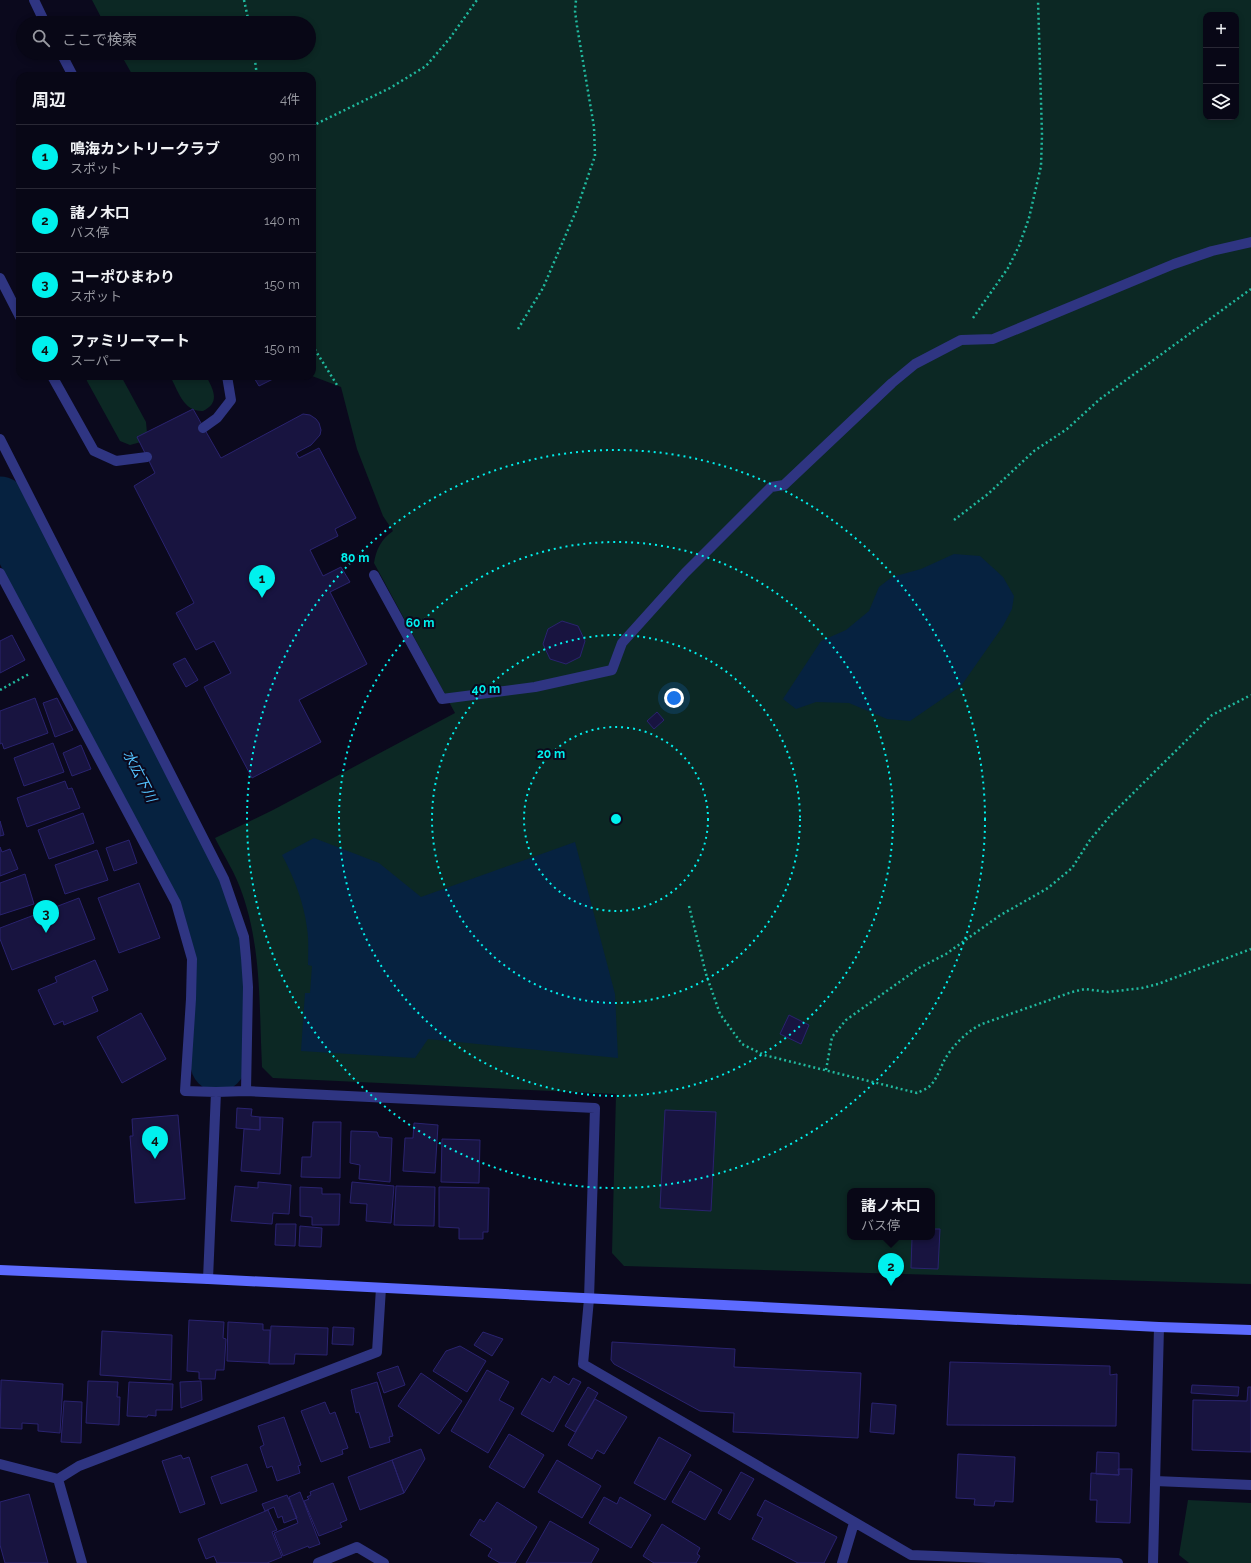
<!DOCTYPE html>
<html lang="ja">
<meta charset="utf-8">
<style>
:root{--surface:#080716;--page:#11101f;--text:#f1f3f6;--muted:#9899a1;--line:#292835;--accent:#00f1ee}
body{margin:0;font-family:Raleway,"Noto Sans JP",sans-serif;background:var(--page);color:var(--text)}
.controls{position:absolute;right:12px;top:12px;display:grid;overflow:hidden;border-radius:8px;box-shadow:0 2px 6px #0003}
.controls button{width:36px;height:36px;display:grid;place-items:center;padding:0;border:0;border-bottom:1px solid var(--line);background:var(--surface);color:var(--text);font:20px sans-serif}
.you{position:absolute;left:674px;top:698px;width:14px;height:14px;margin:-10px;border:3px solid #fff;border-radius:50%;background:#1a73e8;box-shadow:0 0 0 6px #1a73e833}
.badge{display:grid;place-items:center;width:26px;height:26px;border-radius:50%;background:var(--accent);color:#111;font-size:13px;font-weight:700}
.pin{position:absolute;translate:-50% -33px;filter:drop-shadow(0 1px 2px #0008)}
.pin::after{content:'';position:absolute;top:21px;width:14px;height:12px;background:inherit;clip-path:polygon(0 0,100% 0,50% 100%)}
.popup{position:absolute;left:847px;top:1188px;width:88px;height:52px;box-sizing:border-box;display:grid;place-content:center;border-radius:8px;background:var(--surface);filter:drop-shadow(0 1px 3px #0005);font-size:13px;white-space:nowrap;color:var(--muted)}
.popup b{font-size:15px;color:var(--text)}
.popup::after{content:'';position:absolute;left:50%;top:100%;margin-left:-8px;border:8px solid transparent;border-top-color:var(--surface)}
.list{margin:0;padding:0;list-style:none}
h2{display:flex;justify-content:space-between;align-items:center;height:52px;margin:0;padding:0 16px;font-size:17px}
h2 small{font-size:13px;font-weight:400;color:var(--muted)}
.list li{display:grid;grid-template-columns:26px 1fr auto;gap:12px;align-items:center;box-sizing:border-box;height:64px;padding:0 16px;border-top:1px solid var(--line)}
.list b{display:block;font-size:15px;white-space:nowrap}
.list p{margin:0;font-size:13px;white-space:nowrap;color:var(--muted)}
.list em{font-size:13px;font-style:normal;color:var(--muted)}
.icon{flex:none;width:22px;height:22px;fill:none;stroke:currentColor;stroke-width:2;stroke-linecap:round;stroke-linejoin:round}
.map{position:relative;flex:none;width:1251px;height:1563px;overflow:hidden}
.search{position:absolute;background:var(--surface);box-shadow:0 2px 6px #0003;left:16px;top:16px;width:300px;height:44px;display:flex;align-items:center;gap:10px;box-sizing:border-box;padding:0 14px;border-radius:22px;color:var(--muted);font-size:15px}
.panel{position:absolute;background:var(--surface);box-shadow:0 2px 6px #0003;left:16px;top:72px;width:300px;height:308px;border-radius:12px}
.map>svg:first-child{display:block}
.green{fill:#0c2824;fill-rule:evenodd}
.water{fill:#062240}
.lines{fill:none;stroke-linecap:round;stroke-linejoin:round}
.river{stroke:#062240;stroke-width:55}
.building{fill:#181440;stroke:#2a236f}
.path{stroke:#20b99e;stroke-width:2.5;stroke-dasharray:2 3;stroke-linecap:butt}
.lane{stroke:#2f3582;stroke-width:10}
.street{stroke:#2f3582;stroke-width:10}
.secondary{stroke:#5d6bff;stroke-width:10}
.ring{fill:none;stroke:#00f1ee;stroke-width:2;stroke-dasharray:2 4}
.labels{text-anchor:middle;dominant-baseline:central;stroke-width:4;stroke-linejoin:round;paint-order:stroke}
.water-label{font-size:14px;font-style:italic;fill:#54c3ff;stroke:#0b091d}
.centre{fill:#00f1ee;stroke:#0b091d;stroke-width:2}
.ring-label{font-size:12px;text-anchor:middle;font-weight:bold;fill:#00f1ee;stroke:#0b091d;stroke-width:4;stroke-linejoin:round;paint-order:stroke}
</style>
<div class="map">
<svg width="1251" height="1563" viewBox="0 0 1251 1563">
<rect width="100%" height="100%" fill="#0b091d"/>
<path class="green" d="M92,0H1251V1284L624,1266L612,1253L616,1094L273,1078L262,1067C259,1009 262,949 242,893C236,874 224,856 215,838L273,810L455,713L374,563C376,550 381,539 393,531L383,516L357,449L341,387L312,376V76H133L120,53H309V23H104ZM1206,15H1236V117H1206ZM850,1191H932V1237H850Z
M86,376H121L146,422L147,433L141,442L130,445L120,441L87,381Z
M170,376H206C213,389 221,402 203,411C183,412 178,390 170,376Z
M1188,1500L1251,1503V1563H1189L1179,1555Z"/>
<path class="water" d="M954,554L980,556L1003,577L1014,596L1012,609L1003,626L961,686L910,721L887,719L849,703L816,702L796,709L783,699L821,641L846,630L869,611L879,587L892,577L921,569Z
M314,838L379,863L421,897L575,842L615,994L618,1058L428,1039L415,1058L301,1051L305,993H310L312,966L308,965C308,953 309,940 307,928C304,903 294,877 282,855Z"/>
<g class="lines">
<path class="river" d="M0,504L198,889L211,920L219,951L218,1064"/>
</g>
<path class="building" d="M253,376H279L259,386Z
M193,409L221,458L303,414L310,415L316,419L319,423L321,430L320,435L311,445L296,453L299,458L319,448L356,518L335,529L338,536L310,550L323,576L341,567L350,582L330,592L367,664L299,700L321,742L252,778L204,687L231,673L214,641L196,650L176,613L194,603L134,486L155,473L137,437Z
M562,621L578,626L585,641L580,657L566,664L550,659L543,644L548,629Z
M12,635L25,660L0,673V641Z
M185,658L198,680L186,687L173,664Z
M35,698L48,733L4,749L2,743L0,744V711Z
M57,698L73,730L55,737L43,703Z
M657,712L664,720L654,729L647,721Z
M53,743L64,772L24,786L14,758Z
M81,745L91,769L72,776L63,753Z
M65,781L68,789L72,788L80,808L27,827L17,798Z
M83,813L94,843L49,859L38,830Z
M0,821L4,835L0,836Z
M129,840L137,863L114,871L106,848Z
M0,847L2,852L10,849L18,869L0,876Z
M97,850L108,880L65,894L55,865Z
M25,874L34,904L0,915V883Z
M139,883L160,938L119,953L98,898Z
M79,898L95,939L12,970L0,939V928Z
M95,960L108,990L92,997L98,1011L64,1025L63,1021L54,1025L38,990L57,982L55,977Z
M141,1013L166,1059L122,1083L97,1037Z
M789,1015L809,1025L801,1044L780,1034Z
M237,1108L252,1109L251,1116L260,1117V1130L236,1128Z
M665,1110L716,1112L711,1211L660,1208Z
M178,1115L185,1199L135,1203L130,1136H133L132,1119Z
M260,1117L283,1118L280,1174L241,1171L244,1129L260,1130Z
M313,1122H341L340,1178L301,1177L302,1157H311Z
M414,1123L438,1125L435,1173L403,1171L405,1138H413Z
M351,1131L377,1132L379,1137L392,1138L390,1182L359,1179L360,1165L350,1163Z
M442,1139L480,1140L479,1183L441,1182Z
M258,1182L291,1185L289,1214L273,1213L272,1224L231,1221L235,1186L258,1188Z
M352,1182L394,1186L391,1223L366,1221L367,1204L350,1203Z
M396,1186L435,1187L434,1226L394,1225Z
M300,1187L322,1188V1194H340L339,1225H312V1217L300,1216Z
M439,1187L489,1188L488,1232H483V1239H459V1228L439,1227Z
M276,1224H296L295,1246L275,1245Z
M300,1226L322,1228L321,1247L299,1246Z
M932,1229H940L938,1269L911,1268L912,1238L910,1237H932Z
M189,1320L224,1322L223,1338L226,1339L224,1370H216L215,1379H199V1372L187,1371Z
M228,1322L263,1324V1330H270L269,1363L227,1361Z
M271,1326L328,1328L327,1355L295,1354L294,1364H269Z
M333,1327L354,1328L353,1345L332,1344Z
M102,1331L172,1335L171,1380L100,1375Z
M483,1332L503,1339L492,1356L474,1345Z
M612,1342L735,1349L734,1367L861,1373L858,1438L733,1432L734,1413L700,1411L614,1364L611,1360Z
M460,1346L486,1361L467,1392L433,1371L446,1351Z
M950,1362L1110,1366V1375L1117,1374L1116,1426L947,1425Z
M398,1366L405,1385L384,1393L377,1373Z
M487,1370L509,1382L499,1400L514,1408L488,1453L451,1431Z
M421,1373L462,1401L439,1434L398,1406Z
M554,1376L569,1385L573,1378L581,1382L553,1432L521,1414L542,1378L550,1383Z
M1,1380L63,1384L60,1433L38,1431V1424L22,1423V1429L0,1428Z
M88,1381L118,1382L117,1397H120L119,1425L86,1423Z
M201,1381L202,1400L181,1408L180,1382Z
M129,1382L173,1384L172,1410H156V1416L148,1415L147,1417L127,1416Z
M377,1382L393,1436L389,1437L390,1442L370,1448L359,1412L356,1413L351,1390Z
M1192,1385L1239,1387L1238,1396L1191,1393Z
M588,1387L598,1393L575,1432L565,1426Z
M1248,1387H1251V1452L1192,1450L1193,1400L1247,1401Z
M595,1399L627,1417L604,1454L597,1450L592,1459L568,1445Z
M64,1401L82,1402L81,1443L61,1442Z
M325,1402L330,1414L335,1412L348,1448L342,1450L343,1454L321,1462L301,1411Z
M872,1403L896,1405L894,1434L870,1432Z
M284,1417L301,1465L298,1466L300,1473L277,1481L272,1466L267,1468L260,1447L264,1445L258,1426Z
M509,1434L544,1455L524,1488L489,1467Z
M659,1437L691,1455L665,1500L634,1483Z
M421,1449L425,1459L404,1493L392,1460Z
M1097,1452L1119,1453V1475L1096,1474Z
M958,1454L1015,1457L1013,1502L995,1501L994,1506L974,1505L975,1499L956,1498Z
M181,1455L183,1459L189,1457L205,1504L180,1513L162,1461Z
M392,1460L404,1493L360,1510L348,1477Z
M557,1460L601,1486L582,1518L538,1492Z
M247,1464L257,1491L221,1504L211,1477Z
M1118,1469H1132L1130,1523L1096,1522L1097,1500H1090L1091,1473L1119,1475Z
M690,1471L722,1490L705,1520L672,1502Z
M741,1472L754,1479L730,1520L718,1513Z
M333,1483L347,1520L340,1523L342,1527L319,1536L304,1501L309,1499L307,1497L311,1495L310,1492Z
M300,1492L320,1544L309,1548L308,1546L283,1556L274,1533L298,1523L289,1497Z
M29,1494L48,1563H5L0,1545V1502Z
M287,1495L297,1518L284,1523L282,1516L278,1518L274,1507L265,1511L262,1504Z
M604,1497L617,1504L620,1497L651,1515L631,1548L589,1523Z
M765,1500L837,1537L824,1563H798L752,1539L763,1518L757,1515Z
M497,1502L537,1527L515,1563H500L488,1556L492,1549L470,1535L480,1519L484,1522Z
M268,1510L277,1530L272,1532L282,1557L267,1563H217L214,1556L206,1559L198,1539Z
M550,1521L599,1549L591,1563H526Z
M662,1524L700,1548L697,1554L700,1556L696,1563H654L643,1556Z"/>
<g class="lines">
<path class="path" d="M244,0L249,23
M254,53L257,76
M312,126L390,88L426,66L450,38L477,0
M973,318L1008,268L1019,246L1029,218L1041,166L1042,135L1038,0
M518,329L543,288L576,211L595,156L594,127L577,26L575,11L576,0
M312,345L337,385
M954,520L988,494L1034,451L1067,429L1100,399L1251,289
M0,690L29,674
M689,906L706,974L720,1014L742,1044L764,1055L917,1093C921,1091 927,1089 931,1085C937,1078 940,1069 944,1061C952,1046 967,1031 982,1024L1072,992L1085,989L1108,992L1142,988L1158,984L1251,949
M826,1070L832,1037L846,1020L919,968L946,954L999,916L1048,888L1072,868L1090,840L1110,816L1212,715L1251,695"/>
<path class="lane" d="M34,0L45,23
M61,53L73,76
M0,278L20,317
M52,376L94,451L116,461L147,457
M203,428L217,418L231,400L227,376
M374,575L442,699L535,687L612,670L622,643L685,573L771,487L784,485L892,383L915,364L961,340L993,339L1174,264L1212,251L1251,242"/>
<path class="street" d="M0,439L224,879L244,937L246,958L248,987L246,1091
M0,573L176,903L192,959L191,999L185,1091L216,1092L246,1091L595,1108L589,1299L583,1364L911,1555L1118,1563
M208,1279L216,1092
M0,1464L58,1479L79,1466L377,1352L381,1288
M58,1479L82,1563
M1155,1481L1251,1485
M318,1563L357,1547L384,1563
M842,1563L854,1523
M1153,1563L1159,1327"/>
<path class="secondary" d="M0,1270L208,1279L1159,1327L1251,1330"/>
</g>
<g class="ring">
<circle cx="616" cy="819" r="92"/>
<circle cx="616" cy="819" r="184"/>
<circle cx="616" cy="819" r="277"/>
<circle cx="616" cy="819" r="369"/>
</g>
<g class="labels">
<g class="water-label">
<text transform="translate(140 776) rotate(63)">水広下川</text>
</g>
</g>
<circle cx="616" cy="819" r="6" class="centre"/>
<g class="ring-label">
<text x="355" y="562">80 m</text>
<text x="420" y="627">60 m</text>
<text x="486" y="693">40 m</text>
<text x="551" y="758">20 m</text>
</g>
</svg>
<div class="controls">
<button>+</button>
<button>−</button>
<button><svg class="icon" aria-label="layers" viewBox="0 0 24 24"><path d="M12 4l9 5-9 5-9-5zM3 14l9 5 9-5"/></svg></button>
</div>
<div class="you"></div>
<div class="pin badge" style="left:262px;top:598px">1</div>
<div class="pin badge" style="left:891px;top:1286px">2</div>
<div class="popup"><b>諸ノ木口</b>バス停</div>
<div class="pin badge" style="left:46px;top:933px">3</div>
<div class="pin badge" style="left:155px;top:1159px">4</div>
<div class="search"><svg class="icon" aria-label="search" viewBox="0 0 24 24"><circle cx="10" cy="10" r="6"/><path d="M15 15l6 6"/></svg>ここで検索</div>
<section class="panel">
<h2>周辺<small>4件</small></h2>
<ul class="list">
<li><span class="badge">1</span><div><b>鳴海カントリークラブ</b><p>スポット</p></div><em>90 m</em></li>
<li><span class="badge">2</span><div><b>諸ノ木口</b><p>バス停</p></div><em>140 m</em></li>
<li><span class="badge">3</span><div><b>コーポひまわり</b><p>スポット</p></div><em>150 m</em></li>
<li><span class="badge">4</span><div><b>ファミリーマート</b><p>スーパー</p></div><em>150 m</em></li>
</ul>
</section>
</div>
